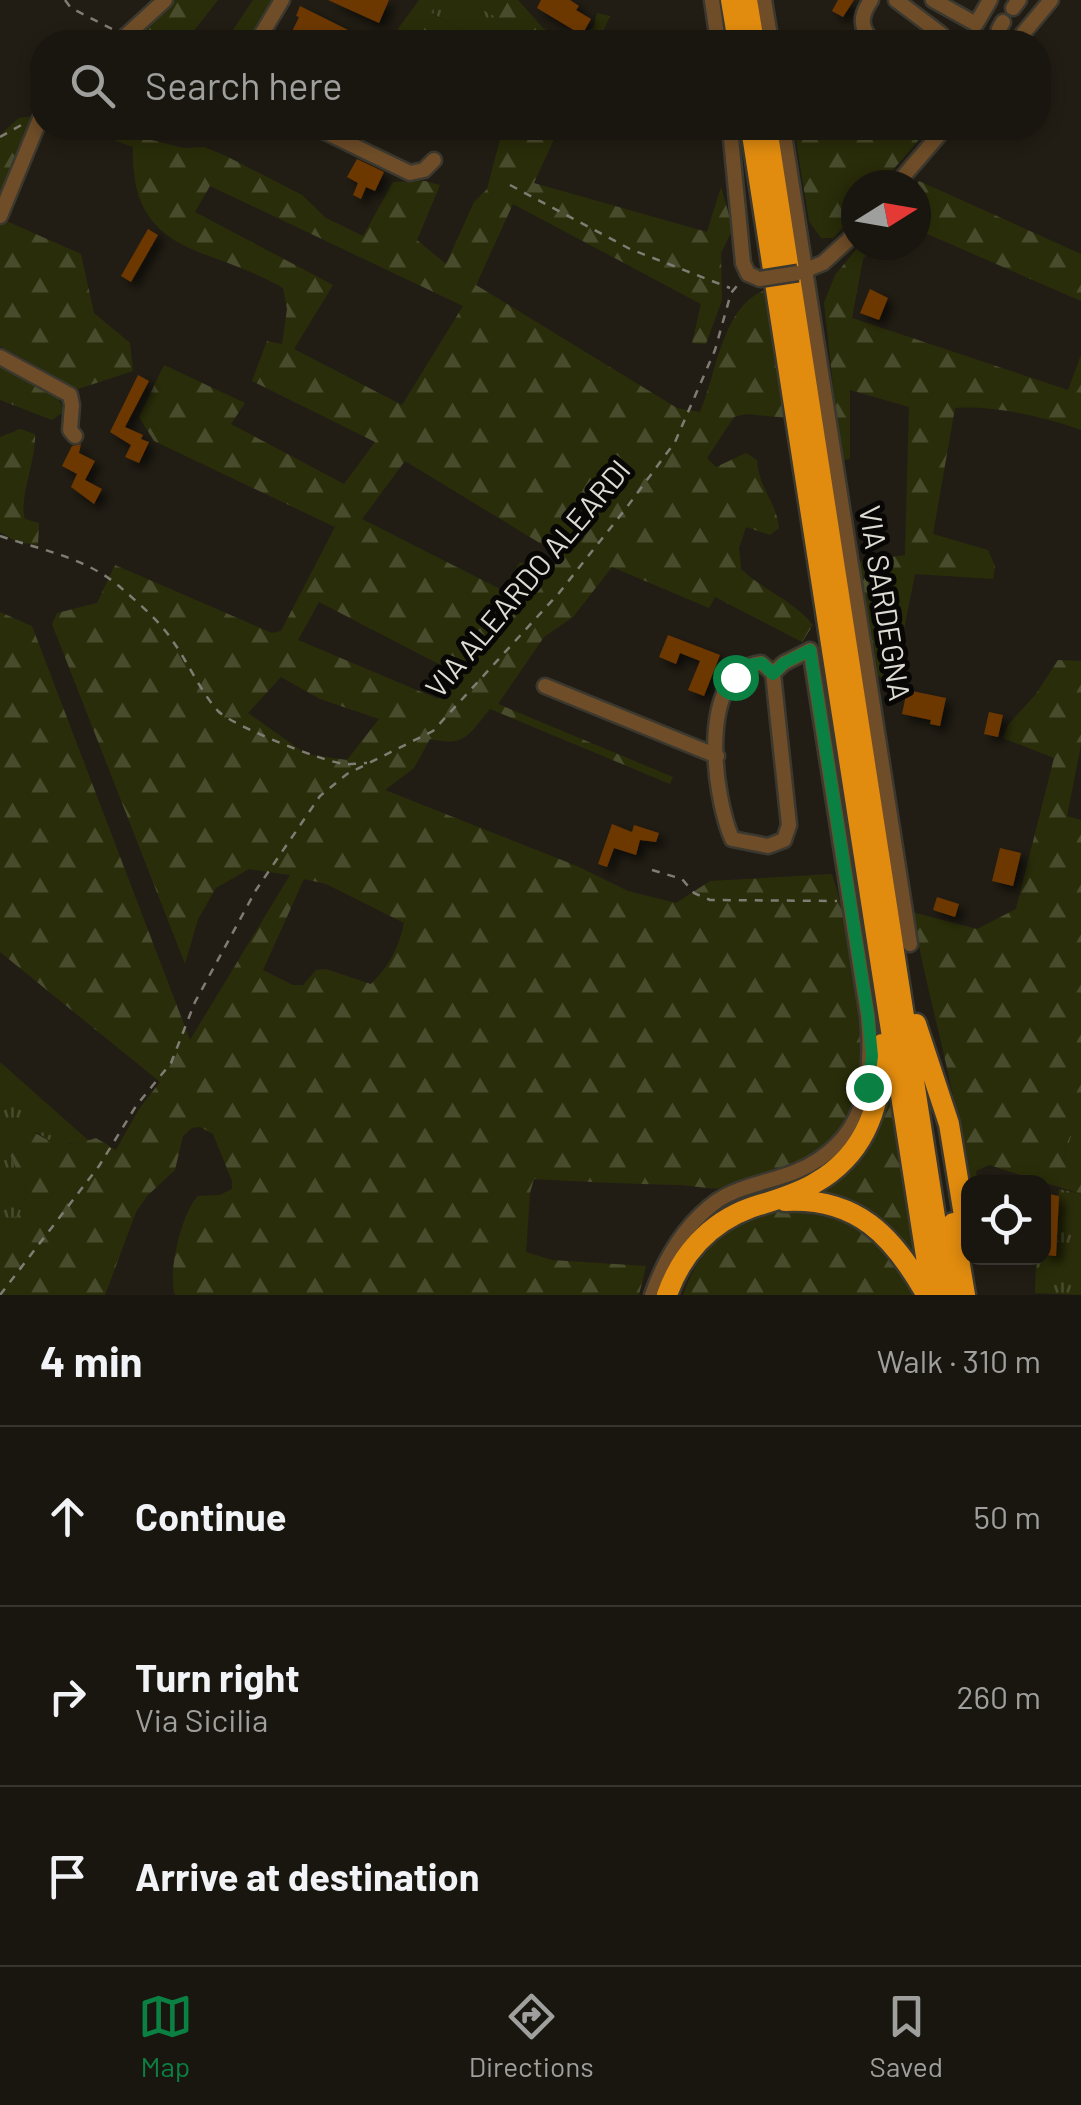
<!DOCTYPE html>
<meta charset="utf-8">
<style>
:root{--surface:#19160f;--page:#26231d;--text:#f1f3f6;--muted:#9f9f9e;--line:#37352f;--accent:#0b8043}
body{margin:0;font-family:Barlow,sans-serif;background:var(--page);color:var(--text)}
.controls{position:absolute;right:30px;bottom:30px;display:grid;overflow:hidden;border-radius:20px;box-shadow:0 5px 15px #0003}
.controls button{width:90px;height:90px;display:grid;place-items:center;padding:0;border:0;border-bottom:2px solid var(--line);background:var(--surface);color:var(--text);font:50px sans-serif}
.compass{position:absolute;left:841px;top:170px;width:90px;height:90px;border-radius:50%;background:var(--surface);box-shadow:0 5px 15px #0003;rotate:79deg}
.stop{position:absolute;width:30px;height:30px;margin:-22px;border:8px solid #0b8043;border-radius:50%;background:#fff}
.stop.end{background:#0b8043;border-color:#fff;box-shadow:0 2px 10px #0008}
.list{margin:0;padding:0;list-style:none}
h2{display:flex;justify-content:space-between;align-items:center;height:130px;margin:0;padding:0 40px;font-size:42px}
h2 small{font-size:32px;font-weight:400;color:var(--muted)}
.list li{display:grid;grid-template-columns:65px 1fr auto;gap:30px;align-items:center;box-sizing:border-box;height:180px;padding:0 40px;border-top:2px solid var(--line)}
.list b{display:block;font-size:38px;white-space:nowrap}
.list p{margin:0;font-size:32px;white-space:nowrap;color:var(--muted)}
.list em{font-size:32px;font-style:normal;color:var(--muted)}
.icon{flex:none;width:55px;height:55px;fill:none;stroke:currentColor;stroke-width:2;stroke-linecap:round;stroke-linejoin:round}
.map{position:relative;flex:none;width:1081px;height:1295px;overflow:hidden}
.search{position:absolute;background:var(--surface);box-shadow:0 5px 15px #0003;left:30px;right:30px;top:30px;height:110px;display:flex;align-items:center;gap:25px;box-sizing:border-box;padding:0 35px;border-radius:40px;color:var(--muted);font-size:38px}
.sheet{height:670px;background:var(--surface)}
nav{display:flex;justify-content:space-around;align-items:center;box-sizing:border-box;height:140px;border-top:2px solid var(--line);background:var(--surface);font-size:28px;color:var(--muted)}
nav a{display:grid;justify-items:center;gap:5px}
nav .on{color:var(--accent)}
.map>svg:first-child{display:block}
.grass{fill:url(#grass-tufts)}
.forest{fill:url(#forest-firs);fill-rule:evenodd}
.building{fill:#6d3804;filter:url(#shadow)}
.lines{fill:none;stroke-linecap:round;stroke-linejoin:round}
.minor-casing{stroke:#3b382f;stroke-width:19}
.highway-casing{stroke:#3b382f;stroke-width:25}
.path{stroke:#7f7c74;stroke-width:2.5;stroke-dasharray:8 8;stroke-linecap:butt}
.minor{stroke:#6f4d28;stroke-width:14}
.highway{stroke:#e28c0f;stroke-width:20}
.minor-bridge-casing{stroke:#3b382f;stroke-width:19;stroke-linecap:butt}
.minor-bridge{stroke:#6f4d28;stroke-width:14}
.route{stroke:#0b8043;stroke-width:12}
.labels{text-anchor:middle;dominant-baseline:central;stroke-width:10;stroke-linejoin:round;paint-order:stroke}
.street-label{font-size:30px;fill:#dedbd4;stroke:#090705}
</style>
<div class="map">
<svg width="1081" height="1295" viewBox="0 0 1081 1295">
<defs>
<pattern id="grass-tufts" width="24" height="20" patternUnits="userSpaceOnUse" patternTransform="scale(2.5)"><rect width="24" height="20" fill="#2a2d09"/><path d="M3 7l-1-3M5 7V3M7 7l1-3M15 17l-1-3M17 17v-4M19 17l1-3" fill="none" stroke="#484b2c"/></pattern>
<pattern id="forest-firs" width="22" height="20" patternUnits="userSpaceOnUse" patternTransform="scale(2.5)"><rect width="22" height="20" fill="#2a2d09"/><path d="M5 1l3.5 6h-7zM16 11l3.5 6h-7z" fill="#484b2c"/></pattern>
<filter id="shadow"><feDropShadow dx="6" dy="6" stdDeviation="5" flood-color="#0009"/></filter>
</defs>
<rect width="100%" height="100%" fill="#211d14"/>
<path class="grass" d="M439,0H465L542,42H482L430,12Z
M0,1062L89,1141L57,1145L36,1132L6,1146L27,1193L19,1216L0,1219Z
M1081,1125V1174L1066,1163C1064,1146 1067,1135 1081,1125Z
M1059,1189L1081,1194V1295L1035,1293L1036,1258L1056,1255Z"/>
<path class="forest" d="M175,0H218L185,42H142L135,39Z
M253,0H274L248,42H225Z
M419,0H439L431,13L482,42H397L392,37Z
M465,0H518L543,28L573,42H542Z
M597,13L610,16L598,42H579L594,26Z
M34,116L33,128L1,195L4,220L81,254L94,313L130,343L133,371L78,389L0,346V135L19,118Z
M120,128L148,139L183,148L204,147L226,156L302,195L326,218L363,236L393,182L425,181L440,185L417,240L446,264L474,202L487,189L503,128H559L534,183L707,232L721,187L733,229L721,253L722,300L706,344L692,343L701,304L513,204L476,285L677,408L700,412C717,373 722,306 765,290L788,418L746,414L734,417L707,458L716,467L746,453L757,460C758,487 777,503 779,528L770,535L746,527L739,548L741,569C764,591 793,600 813,625L802,642L715,597L709,608L612,567L573,617L544,637L498,704L673,777L670,784L490,709C468,735 466,747 430,739L414,768L385,790L577,866L628,891L676,903L710,881L832,874C845,914 852,952 858,993C875,1104 848,1162 732,1187C717,1191 696,1186 679,1185C631,1184 583,1182 534,1179L530,1193L526,1252L552,1260L646,1266L639,1295H175C167,1273 182,1212 198,1196L220,1195L232,1189V1181L213,1134L200,1127L192,1128L183,1136L175,1170L147,1196L136,1212L105,1295H0V1219L19,1216L27,1193L6,1146L11,1121C51,1138 51,1152 96,1138L116,1150L139,1109L160,1082L0,952V612L32,626L190,1040L290,875L249,869L216,888L198,919L185,964L52,624L57,613L97,603L115,565L272,633L281,631L335,527L154,441L139,417L164,365L245,403L231,424L344,484L375,442L252,381L267,341L282,344L287,309L283,288C211,245 130,258 133,147L111,139ZM210,186L463,306L402,405L294,349L333,285L195,212ZM405,461L553,551L557,562L550,570L542,572L520,562L502,590L362,519ZM319,602L456,673V674L438,699L298,640ZM281,677L320,699L379,719L347,760L306,754L248,713ZM304,879L326,884L404,923C399,948 389,966 371,984L326,969L316,970L303,985H293L263,970Z
M794,128H929L880,185H856V213L833,238H821L809,221Z
M919,181L1081,254V301L916,229V185Z
M860,245H876L863,259L852,318L1068,390L1081,355V430C1047,417 992,405 955,408L933,534L988,550L995,566L993,579L915,574L895,674L882,678L868,672L851,563L905,555L909,407L850,390V459L841,460L824,303L835,275Z
M0,365C20,375 62,387 63,412L52,420L0,400Z
M20,429L35,434C37,457 18,500 25,519L39,523L38,545L17,542L0,532V437Z
M1058,660L1081,661V745L1067,816L1081,820V1125C1067,1135 1064,1146 1066,1163L1081,1174V1194L989,1165L976,1171L977,1182L968,1184C957,1092 929,1003 912,912L977,929L1016,909L1054,758L1003,738L1008,725L1036,694Z
M890,1090L916,1258C883,1213 856,1203 803,1196L879,1118Z
M788,1208L844,1216L891,1249L917,1295H683C700,1243 738,1220 788,1208Z"/>
<path class="building" d="M328,0H389L379,23Z
M541,0H570L579,6L576,10L591,19L582,35L537,8Z
M838,0H854L843,17L832,11Z
M300,6L348,30L341,42H287L299,17L296,16Z
M357,159L384,172L375,191L366,187L361,199L353,195L358,183L347,177Z
M148,229L158,235L131,282L121,276Z
M870,289L888,298L879,320L860,313Z
M138,375L149,381L125,427L143,435L141,439L149,442L139,463L125,457L131,445L110,432Z
M81,444L79,453L95,461L85,480L102,489L94,504L71,487L77,474L62,466L72,446Z
M668,635L720,655L704,696L688,690L700,661L680,653L676,664L659,657Z
M907,690L946,698L940,726L930,724L931,720L902,714Z
M989,712L1003,715L998,737L984,734Z
M612,824L632,832L634,825L659,833L656,842L640,840L636,855L614,848L607,867L598,864Z
M1000,848L1021,853L1013,886L992,881Z
M937,897L959,904L955,917L933,910Z
M1044,1193L1059,1196L1056,1256L1044,1255Z"/>
<g class="lines">
<g class="minor-casing">
<path id="minor" d="M712,0L718,42
M764,0L771,42
M871,0C860,16 859,28 874,42
M896,0L941,34L945,42
M933,0L976,24L990,0
M1013,8L1019,0
M1003,22L999,29L1004,42
M119,42L165,0
M257,42L282,0
M1016,42L1051,0
M317,128L410,173L424,170L434,160
M730,128L743,263L748,274L760,279
M783,128L910,944
M896,185L945,128
M0,216L42,114
M801,272L823,263L856,233
M0,357L70,395L72,405L70,430L75,436
M761,663L773,673L789,825L784,840L768,846L732,839C714,797 696,672 761,663Z
M545,686L717,756
M652,1295C665,1258 685,1224 717,1201C741,1185 771,1182 797,1171C865,1142 874,1083 868,1017L810,650L784,663L773,673"/>
</g>
<g class="highway-casing">
<path id="highway" d="M731,0L738,42
M747,0L754,42
M751,128L932,1295
M767,128L947,1295
M916,1024L949,1124L968,1240
M785,1201C857,1197 893,1236 926,1294
M953,1223L965,1295
M667,1295C681,1255 709,1223 750,1208C771,1201 795,1195 815,1183C868,1153 883,1101 882,1044"/>
</g>
<path class="path" d="M65,0L71,8L114,30
M0,137L25,123
M510,185L630,249L730,288
M0,536C41,550 84,557 119,586C137,602 159,620 172,640C188,662 200,691 218,711C233,726 321,761 344,764C351,765 359,763 367,763
M652,870L682,879L694,893L710,900L837,901
M0,1295L99,1166L136,1106L171,1063L195,1002L256,890L320,796L347,774L433,731L559,593L627,507L675,442L715,350L731,293L741,281"/>
<use href="#minor" class="minor"/>
<use href="#highway" class="highway"/>
<g class="minor-bridge-casing">
<path id="minor-bridge" d="M760,279L798,273"/>
</g>
<use href="#minor-bridge" class="minor-bridge"/>
</g>
<g class="lines">
<path class="route" d="M735,677L749,665L762,663L773,674L784,663L810,650L868,1016L872,1056L868,1087"/>
</g>
<g class="labels">
<g class="street-label">
<text transform="translate(527 578) rotate(-50)">VIA ALEARDO ALEARDI</text>
<text transform="translate(886 603) rotate(81)">VIA SARDEGNA</text>
</g>
</g>
</svg>
<div class="controls">
<button><svg class="icon" aria-label="locate" viewBox="0 0 24 24"><circle cx="12" cy="12" r="6"/><path d="M12 2v4M12 18v4M2 12h4M18 12h4"/></svg></button>
</div>
<svg class="compass" viewBox="-18 -18 36 36"><path d="M0-13l5 13h-10z" fill="#e53935"/><path d="M0 13l5-13h-10z" fill="#9f9f9e"/></svg>
<div class="stop" style="left:735px;top:677px"></div>
<div class="stop end" style="left:868px;top:1087px"></div>
<div class="search"><svg class="icon" aria-label="search" viewBox="0 0 24 24"><circle cx="10" cy="10" r="6"/><path d="M15 15l6 6"/></svg>Search here</div>
</div>
<section class="sheet">
<h2>4 min<small>Walk · 310 m</small></h2>
<ul class="list">
<li><svg class="icon" aria-label="ahead" viewBox="0 0 24 24"><path d="M12 20V5M6 11l6-6 6 6"/></svg><div><b>Continue</b></div><em>50 m</em></li>
<li><svg class="icon" aria-label="right" viewBox="0 0 24 24"><path d="M7 20v-9h11M14 6l5 5-5 5"/></svg><div><b>Turn right</b><p>Via Sicilia</p></div><em>260 m</em></li>
<li><svg class="icon" aria-label="arrive" viewBox="0 0 24 24"><path d="M6 21V4h12l-3 4 3 4H6"/></svg><div><b>Arrive at destination</b></div></li>
</ul>
</section>
<nav>
<a class="on"><svg class="icon" aria-label="map" viewBox="0 0 24 24"><path d="M3 6l6-2 6 2 6-2v14l-6 2-6-2-6 2zM9 4v14M15 6v14"/></svg>Map</a>
<a><svg class="icon" aria-label="directions" viewBox="0 0 24 24"><path d="M12 3l9 9-9 9-9-9zM9 14v-3h6M13 9l2 2-2 2"/></svg>Directions</a>
<a><svg class="icon" aria-label="saved" viewBox="0 0 24 24"><path d="M7 4h10v16l-5-4-5 4z"/></svg>Saved</a>
</nav>
